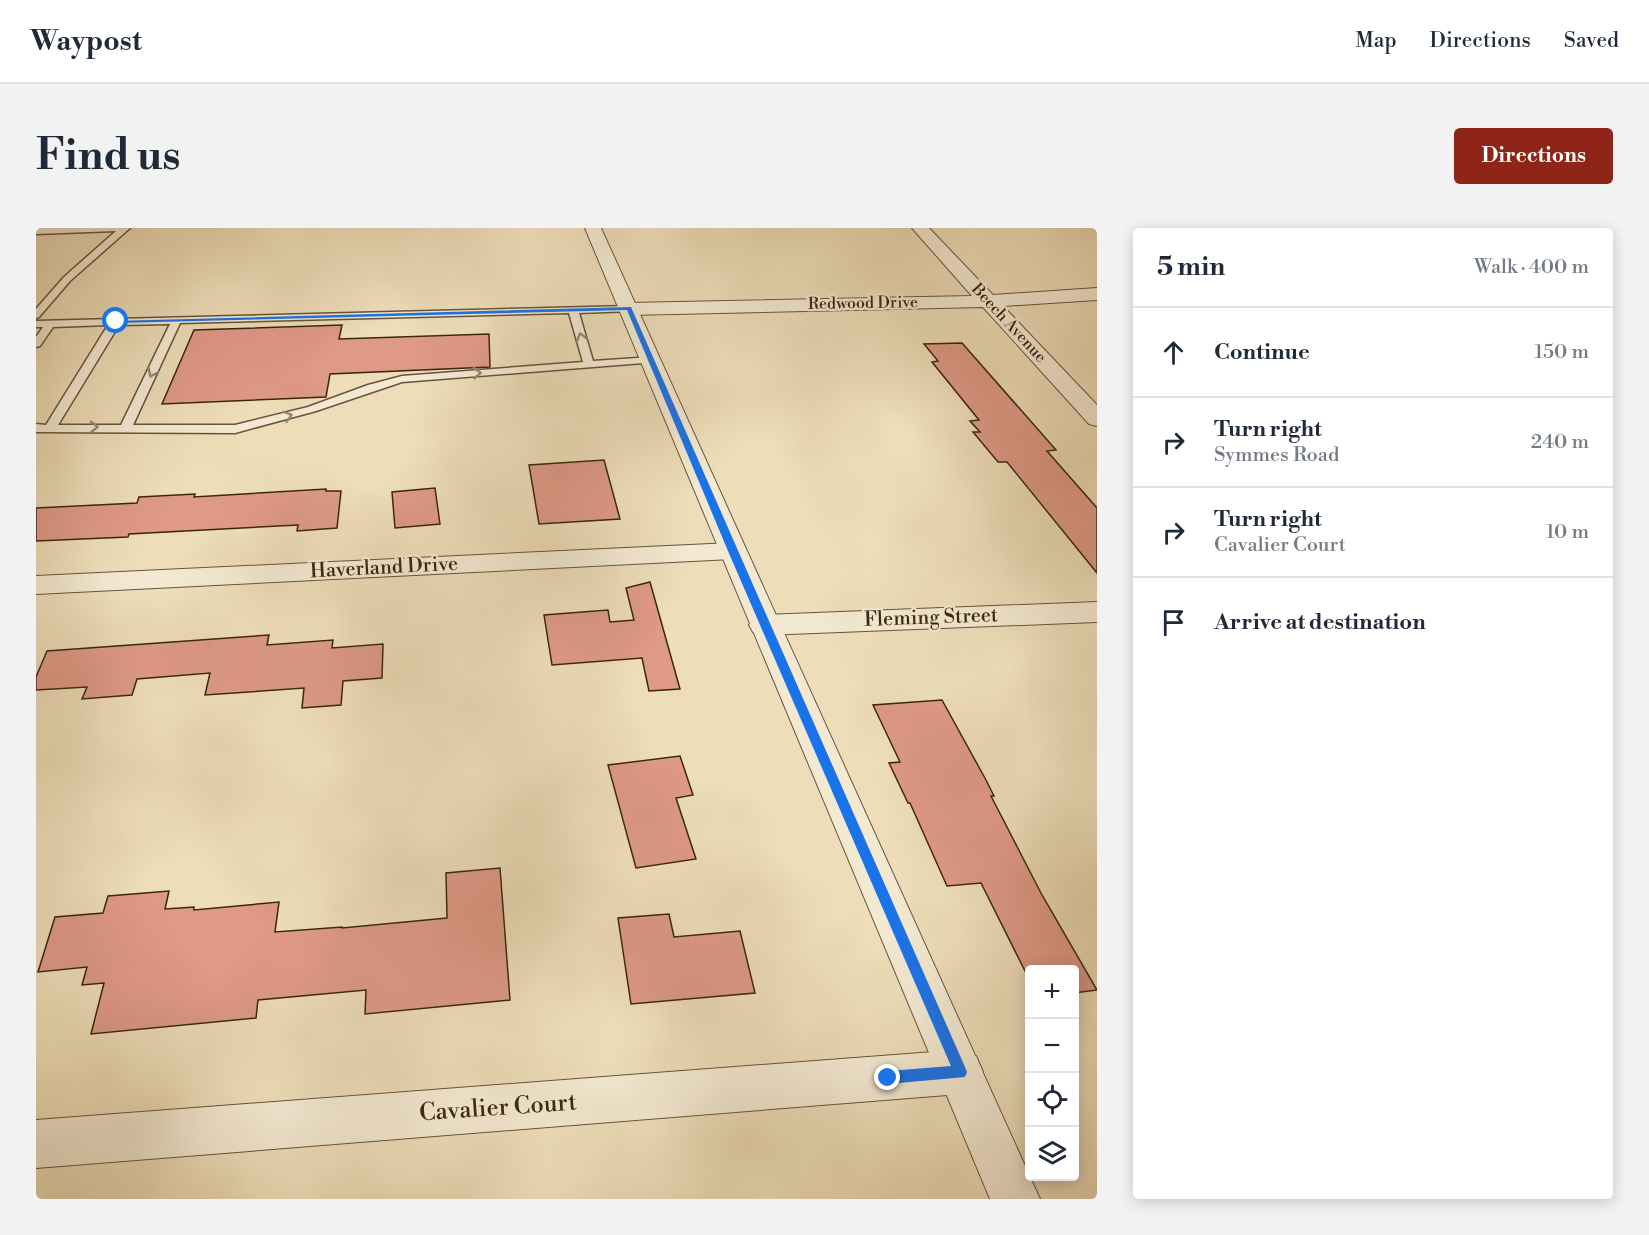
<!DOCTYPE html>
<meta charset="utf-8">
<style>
:root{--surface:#fff;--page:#f2f2f3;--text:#1f2937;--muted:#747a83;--line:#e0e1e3;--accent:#8f2418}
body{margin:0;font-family:"Libre Bodoni",serif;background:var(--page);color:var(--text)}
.controls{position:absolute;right:18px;bottom:18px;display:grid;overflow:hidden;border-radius:6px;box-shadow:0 3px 15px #0003}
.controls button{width:54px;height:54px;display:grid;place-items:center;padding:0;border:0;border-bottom:2px solid var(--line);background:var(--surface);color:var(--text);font:30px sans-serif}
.stop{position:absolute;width:18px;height:18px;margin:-14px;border:4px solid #1a73e8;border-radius:50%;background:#fff}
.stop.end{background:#1a73e8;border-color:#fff;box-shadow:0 2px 6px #0008}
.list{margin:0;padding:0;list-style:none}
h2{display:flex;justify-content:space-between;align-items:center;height:78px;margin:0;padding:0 24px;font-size:26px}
h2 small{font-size:20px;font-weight:400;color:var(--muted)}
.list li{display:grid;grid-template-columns:39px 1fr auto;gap:18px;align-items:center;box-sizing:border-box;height:90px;padding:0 24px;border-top:2px solid var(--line)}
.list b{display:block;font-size:22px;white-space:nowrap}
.list p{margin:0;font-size:20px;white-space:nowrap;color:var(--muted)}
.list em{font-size:20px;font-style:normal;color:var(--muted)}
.icon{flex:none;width:33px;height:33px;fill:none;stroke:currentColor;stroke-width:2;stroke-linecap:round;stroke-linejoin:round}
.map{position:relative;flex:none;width:1061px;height:971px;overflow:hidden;border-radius:6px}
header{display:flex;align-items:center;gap:36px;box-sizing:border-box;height:84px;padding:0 30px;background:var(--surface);border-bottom:2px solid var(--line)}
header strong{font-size:28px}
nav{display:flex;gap:33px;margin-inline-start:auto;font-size:21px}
.intro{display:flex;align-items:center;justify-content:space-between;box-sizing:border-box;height:144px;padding:0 36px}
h1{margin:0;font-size:42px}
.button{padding:15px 27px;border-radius:6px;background:var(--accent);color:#fff;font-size:21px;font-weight:700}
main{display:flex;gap:36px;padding:0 36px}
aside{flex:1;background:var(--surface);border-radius:6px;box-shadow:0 3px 15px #0003}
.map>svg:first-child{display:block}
.building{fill:#de9987;stroke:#3a2610;stroke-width:1.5}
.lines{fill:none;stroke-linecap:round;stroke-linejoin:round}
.service-casing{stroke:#67543a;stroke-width:3}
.minor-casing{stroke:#67543a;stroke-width:2}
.tertiary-casing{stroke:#67543a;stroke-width:2}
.service{fill:#f3e9d2;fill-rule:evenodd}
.minor{fill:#f3e9d2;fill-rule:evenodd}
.tertiary{fill:#f3e9d2;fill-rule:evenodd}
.oneway{stroke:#968871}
.route{fill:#1a73e8}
.labels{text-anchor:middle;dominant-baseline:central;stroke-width:4.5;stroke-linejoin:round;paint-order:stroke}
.far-street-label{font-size:16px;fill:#3a2610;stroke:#f3e9d2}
.street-label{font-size:20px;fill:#3a2610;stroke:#f3e9d2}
.near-street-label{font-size:24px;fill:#3a2610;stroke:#f3e9d2}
</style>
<header>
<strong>Waypost</strong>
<nav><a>Map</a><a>Directions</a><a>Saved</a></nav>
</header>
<div class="intro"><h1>Find us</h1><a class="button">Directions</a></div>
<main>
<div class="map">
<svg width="1061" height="971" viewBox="0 0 1061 971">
<rect width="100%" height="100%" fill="#edddb9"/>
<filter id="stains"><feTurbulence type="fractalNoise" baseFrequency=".00333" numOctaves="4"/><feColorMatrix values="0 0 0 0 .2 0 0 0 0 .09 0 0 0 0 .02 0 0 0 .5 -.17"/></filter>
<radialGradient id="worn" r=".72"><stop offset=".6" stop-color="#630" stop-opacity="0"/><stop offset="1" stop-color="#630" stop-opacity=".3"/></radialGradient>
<path class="building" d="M306,97L303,111L453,106L454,139L294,146L290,169L126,176L158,102Z
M926,115L1020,222L1011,223L1061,280V345L971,234H962L937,204H944L934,193L943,192L896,134L902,133L888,116Z
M568,232L584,291L503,296L493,237Z
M399,260L404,296L359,300L356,264Z
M290,261V263H305L301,300L261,303L262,297L93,306L92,309L0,313V280L101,275L103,269L159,266L158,269Z
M614,354L644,461L613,463L606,430L516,437L508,387L572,382L574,394L598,392L590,360Z
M233,407L231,417L297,412L296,420L347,416L346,450L307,453L305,477L266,480L268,460L169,467L174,445L101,451L96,467L46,471L51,459L0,462V449L11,423Z
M906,472L950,552L958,568H955L1006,667L1061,762L1038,765V741H993V751L945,655L911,658L874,575H872L853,535L864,534L837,477Z
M644,528L657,567L640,570L660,631L600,640L572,537Z
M464,640L474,772L329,786L330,762L222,772L220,790L55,806L68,755L46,757L51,739L2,744L19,689L67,685L72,668L133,663L129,681L158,679V682L243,674L239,704L306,699V700L411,690L410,645Z
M633,686L638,709L704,703L719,765L595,776L582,690Z"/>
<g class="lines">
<g class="service-casing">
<path id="service" d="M0,0H94L34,53L3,89L0,90V81L28,49L80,3L0,6Z
M593,78L598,81L596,83L543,85L557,133L616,129L620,130V134L366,154L280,183L199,205L0,204V196L10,197L72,97L17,99L4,118L0,119V109L7,99H0V93ZM533,85L547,134L366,148L332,157L272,179L199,197H97L144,95ZM134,96L85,197H22L83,97Z"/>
</g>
<g class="minor-casing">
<path id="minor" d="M876,0H893L957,67L1061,60V72L967,78L1061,177V198L1053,196L947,79L593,87L586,85L583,81L586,77L593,75L936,68Z
M696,315L706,317L710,323L706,329L696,331L0,366V348Z
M1061,374V394L728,407L717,404L713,397L717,390L728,387Z
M924,822L940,828L947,844L940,860L924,866L0,940V892Z"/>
</g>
<g class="tertiary-casing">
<path id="tertiary" d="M549,0H565L1004,971H954Z"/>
</g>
<use href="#service" class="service"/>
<use href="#minor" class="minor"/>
<use href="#tertiary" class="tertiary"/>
</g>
<defs><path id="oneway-chevron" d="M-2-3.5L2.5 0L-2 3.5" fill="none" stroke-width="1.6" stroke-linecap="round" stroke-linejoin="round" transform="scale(1.5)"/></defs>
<g class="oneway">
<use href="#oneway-chevron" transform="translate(545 109) rotate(-106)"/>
<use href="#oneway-chevron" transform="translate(116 145) rotate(115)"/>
<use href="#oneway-chevron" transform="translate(441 145) rotate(-4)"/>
<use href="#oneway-chevron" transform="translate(252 188) rotate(-16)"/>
<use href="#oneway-chevron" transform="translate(58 199) rotate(-1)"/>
</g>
<path class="route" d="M595,79L929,839L931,844L929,849L852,856L848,854L846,850L848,845L852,843L915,838L692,323L591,82L80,95L77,93Z"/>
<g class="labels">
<g class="far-street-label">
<text transform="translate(827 75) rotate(-1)">Redwood Drive</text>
<text transform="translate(973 95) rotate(47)">Beech Avenue</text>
</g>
<g class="street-label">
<text transform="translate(348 340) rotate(-3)">Haverland Drive</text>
<text transform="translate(895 390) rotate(-2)">Fleming Street</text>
</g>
<g class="near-street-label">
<text transform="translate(462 880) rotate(-4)">Cavalier Court</text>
</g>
</g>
<rect width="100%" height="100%" filter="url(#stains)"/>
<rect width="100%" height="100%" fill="url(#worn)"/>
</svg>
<div class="controls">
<button>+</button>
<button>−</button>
<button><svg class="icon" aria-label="locate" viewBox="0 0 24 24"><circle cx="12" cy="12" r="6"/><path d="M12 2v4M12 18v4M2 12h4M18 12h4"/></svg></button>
<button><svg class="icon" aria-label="layers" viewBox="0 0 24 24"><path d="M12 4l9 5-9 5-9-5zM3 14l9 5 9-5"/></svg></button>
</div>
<div class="stop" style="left:80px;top:93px"></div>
<div class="stop end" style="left:852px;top:850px"></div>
</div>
<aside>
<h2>5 min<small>Walk · 400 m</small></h2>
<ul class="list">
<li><svg class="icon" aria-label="ahead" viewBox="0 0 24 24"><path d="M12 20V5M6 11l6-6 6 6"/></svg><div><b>Continue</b></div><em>150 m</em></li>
<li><svg class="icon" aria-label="right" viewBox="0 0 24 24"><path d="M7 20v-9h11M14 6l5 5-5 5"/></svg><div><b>Turn right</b><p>Symmes Road</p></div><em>240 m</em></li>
<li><svg class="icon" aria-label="right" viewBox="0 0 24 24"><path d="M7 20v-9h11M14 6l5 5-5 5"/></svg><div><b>Turn right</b><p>Cavalier Court</p></div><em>10 m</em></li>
<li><svg class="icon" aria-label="arrive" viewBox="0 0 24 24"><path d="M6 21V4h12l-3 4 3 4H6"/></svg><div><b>Arrive at destination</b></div></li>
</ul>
</aside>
</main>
